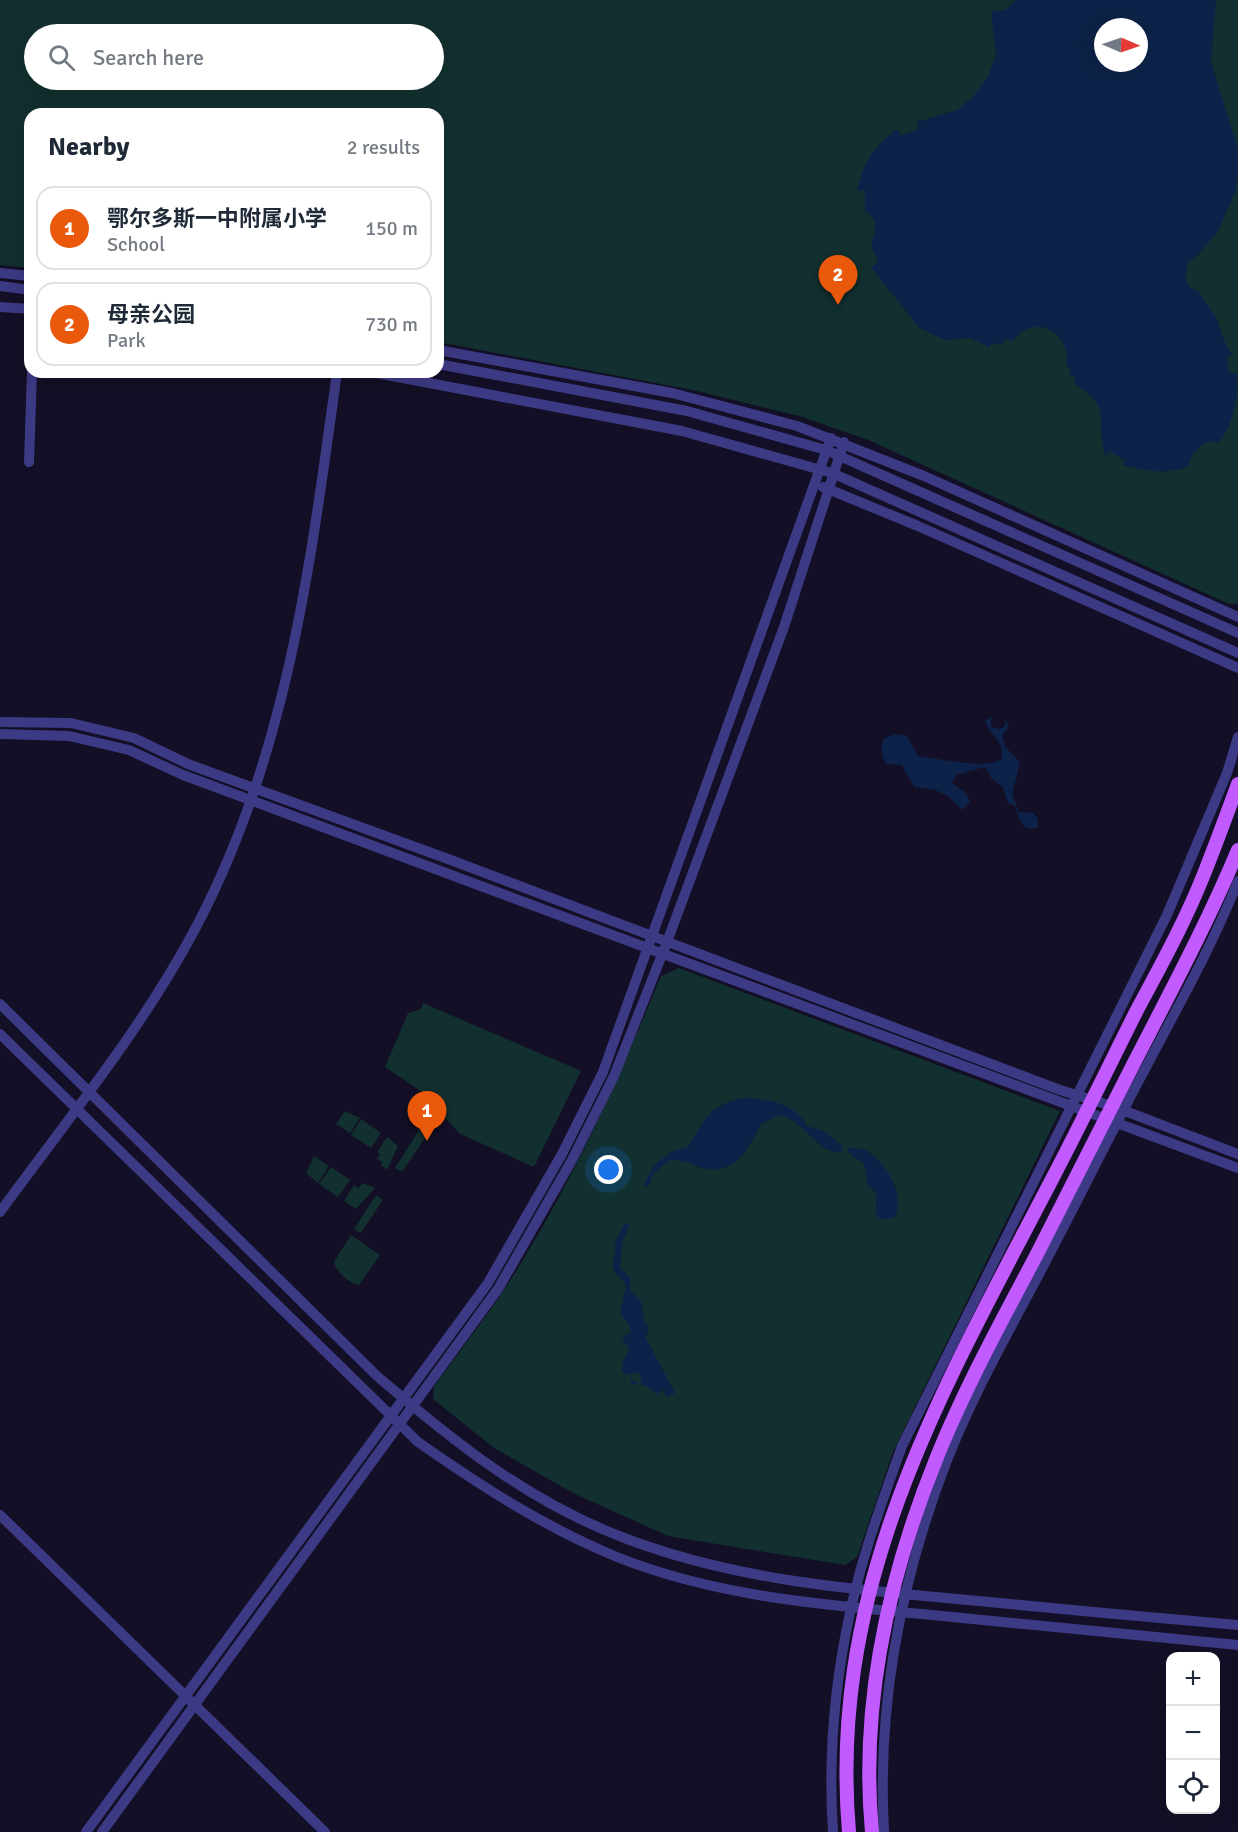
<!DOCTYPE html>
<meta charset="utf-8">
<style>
:root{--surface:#fff;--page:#f6f6f7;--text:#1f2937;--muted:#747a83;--line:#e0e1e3;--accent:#ea580c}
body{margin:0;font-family:Signika,"Noto Sans SC",sans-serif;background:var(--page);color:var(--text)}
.controls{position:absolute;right:18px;bottom:18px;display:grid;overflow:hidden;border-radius:12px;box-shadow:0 6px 24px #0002}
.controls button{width:54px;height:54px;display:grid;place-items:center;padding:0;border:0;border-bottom:2px solid var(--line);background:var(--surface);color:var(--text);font:30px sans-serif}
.compass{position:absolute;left:1094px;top:18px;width:54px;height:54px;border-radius:50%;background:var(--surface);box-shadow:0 6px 24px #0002;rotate:92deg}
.you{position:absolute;left:609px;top:1170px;width:21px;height:21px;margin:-15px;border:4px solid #fff;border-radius:50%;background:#1a73e8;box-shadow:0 0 0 9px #1a73e833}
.badge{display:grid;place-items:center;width:39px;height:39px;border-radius:50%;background:var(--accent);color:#fff;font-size:20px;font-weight:700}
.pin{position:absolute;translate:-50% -50px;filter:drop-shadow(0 2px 3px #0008)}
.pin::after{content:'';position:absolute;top:32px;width:21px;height:18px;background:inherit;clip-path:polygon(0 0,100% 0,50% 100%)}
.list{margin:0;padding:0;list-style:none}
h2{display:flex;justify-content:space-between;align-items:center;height:78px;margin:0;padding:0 24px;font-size:26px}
h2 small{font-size:20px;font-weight:400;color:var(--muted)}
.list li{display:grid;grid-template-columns:39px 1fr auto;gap:18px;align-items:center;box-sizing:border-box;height:84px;margin:0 12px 12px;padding:0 12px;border:2px solid var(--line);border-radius:18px}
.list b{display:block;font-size:22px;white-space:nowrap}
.list p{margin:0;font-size:20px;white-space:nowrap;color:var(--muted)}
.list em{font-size:20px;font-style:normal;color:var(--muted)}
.icon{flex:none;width:33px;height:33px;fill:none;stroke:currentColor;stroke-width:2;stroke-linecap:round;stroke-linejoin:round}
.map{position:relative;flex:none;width:1238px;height:1832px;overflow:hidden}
.search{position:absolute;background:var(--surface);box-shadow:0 6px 24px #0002;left:24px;top:24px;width:420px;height:66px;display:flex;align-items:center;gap:15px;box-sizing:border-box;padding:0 21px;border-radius:33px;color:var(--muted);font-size:22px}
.panel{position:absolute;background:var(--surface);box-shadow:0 6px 24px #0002;left:24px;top:108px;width:420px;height:270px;border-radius:18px}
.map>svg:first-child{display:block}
.green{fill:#12302f;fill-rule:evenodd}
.water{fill:#0c2248;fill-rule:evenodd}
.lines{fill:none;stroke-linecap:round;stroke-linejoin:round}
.minor{stroke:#3d3a85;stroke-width:10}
.major{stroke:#c25bff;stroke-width:14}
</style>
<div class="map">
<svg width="1238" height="1832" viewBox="0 0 1238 1832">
<rect width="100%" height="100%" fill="#130f26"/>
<path class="green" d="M0,0H1238V604H1229L866,439L799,416L693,390L438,342V114H30V268L0,265ZM1103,27H1139V63H1103ZM34,34H434V80H34Z
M679,968L1060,1111L893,1452L857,1557L845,1565L668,1536L573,1493L494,1448L433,1399L434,1387C460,1350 489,1314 513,1276C573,1181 618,1080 661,976Z
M423,1003L581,1071L534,1167L460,1134L438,1110L442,1101L425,1094L385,1067L408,1013L421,1009Z
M345,1111L360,1118L350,1133L336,1124Z
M361,1119L381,1133L371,1148L351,1135Z
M423,1124L431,1129L402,1172L395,1168Z
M387,1137L398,1146L387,1170L381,1165L382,1162L377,1159L380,1154L377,1152Z
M314,1156L329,1166L318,1183L306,1173Z
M331,1167L350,1180L338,1197L319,1184Z
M362,1183L375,1188L356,1209L344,1201L354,1185L359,1188Z
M376,1195L383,1200L361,1233L354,1229Z
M351,1235L380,1255L359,1285C349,1283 336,1272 334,1262Z"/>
<path class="water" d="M1015,0H1216L1211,62L1238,149V172L1236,190L1218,231L1197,256L1188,263C1185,275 1183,287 1198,291L1216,317L1227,348L1233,354L1227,356L1229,373H1237C1238,398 1234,423 1219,443C1205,437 1190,453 1189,466C1167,476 1145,470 1122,465L1125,461L1110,451L1106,456C1093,419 1116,409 1074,384L1076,378L1069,375L1071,368L1066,366C1072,331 1033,312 1013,341L1005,339L1001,345L992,343L989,347L970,338L945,340L919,328L871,267L878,262C877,258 873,251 872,247C872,229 883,227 865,210V190L857,191C863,163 874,146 897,129L901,136L918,129L917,122L957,110L973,97L988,76L996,56L991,12L1006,10ZM1103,27H1139V63H1103Z
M991,716V727L999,729L1005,726V719L1009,726L1002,736L1005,746L1020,763L1012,794L1019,812L1033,813L1038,819V827C1022,833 1019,819 1015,806L1008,803L1003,787L991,778L985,767L956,775L952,783L967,794L970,802L962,810L948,796L935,790L914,787L902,765L886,764C881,754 880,749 884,738L896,734L907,736L918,756C937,758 990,771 1002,758C1004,740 990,736 985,721Z
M742,1098C766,1098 795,1103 807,1126L824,1131L842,1146V1152C818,1155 806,1121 780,1115L761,1124C750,1145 737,1174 707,1169C693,1167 689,1160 670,1160L653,1174L648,1187L643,1186L654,1165L673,1151L688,1147C706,1119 706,1107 742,1098Z
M848,1148C855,1148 864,1148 870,1153C889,1167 906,1197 894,1218L880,1219L876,1215V1193L868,1185L864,1164L848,1152Z
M625,1223L630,1225L622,1242L620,1268L630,1278V1290L641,1301L645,1325L649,1326L646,1338L675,1393L666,1397L664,1390L656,1394L645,1385L631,1384V1379L638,1384L642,1381L639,1372L625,1375L622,1371L623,1361L629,1349L622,1338L631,1332L630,1327L620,1313L626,1285C624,1278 617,1277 614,1270C610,1262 618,1255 615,1242Z"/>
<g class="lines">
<path class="minor" d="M0,273L30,276
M0,286L30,290
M0,307L30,309
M438,350L672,393L797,426L924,476L1238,617
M438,364L687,411L826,450L1238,633
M371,372L682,431L832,473L1238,653
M29,462L32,372
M823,487L918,526L1238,668
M0,722L71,723L134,738L188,764L448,859L1060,1090L1112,1106L1238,1154
M0,734L69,736L129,750L183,775L1238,1168
M0,1004L377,1376C454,1442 530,1503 627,1539C733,1579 845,1589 957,1599C1051,1608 1144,1617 1238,1625
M0,1034L418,1442C481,1486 544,1527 617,1557C717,1597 825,1605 932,1615C1034,1625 1136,1635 1238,1645
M0,1212C64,1124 135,1038 188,942C286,766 310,568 337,372
M0,1515L325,1832
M86,1832L488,1283L562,1154L603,1072L831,438
M102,1832L498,1289L572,1160L614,1076L667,942L784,627L844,442
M833,1832C828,1758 835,1680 851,1608C863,1553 883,1499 902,1446L1167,915L1227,773L1238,737
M884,1832C877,1706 901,1580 946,1463C973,1393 1012,1326 1047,1259C1080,1196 1111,1133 1144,1071C1177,1008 1212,947 1238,881"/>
<path class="major" d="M849,1832C828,1586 940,1394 1049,1185C1079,1128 1107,1070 1136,1012C1160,967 1185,922 1204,874C1216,844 1227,814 1238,784
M872,1832C860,1704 889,1575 937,1457C964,1390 1002,1320 1036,1256C1069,1191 1102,1126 1135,1061C1171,991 1208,922 1238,850"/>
</g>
</svg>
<div class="controls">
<button>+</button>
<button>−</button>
<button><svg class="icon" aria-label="locate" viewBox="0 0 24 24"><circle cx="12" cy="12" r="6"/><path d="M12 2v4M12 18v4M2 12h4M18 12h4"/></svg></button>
</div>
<svg class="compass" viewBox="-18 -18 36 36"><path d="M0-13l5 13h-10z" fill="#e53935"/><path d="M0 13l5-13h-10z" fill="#747a83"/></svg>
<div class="you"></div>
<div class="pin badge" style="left:427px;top:1141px">1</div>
<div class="pin badge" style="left:838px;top:305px">2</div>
<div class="search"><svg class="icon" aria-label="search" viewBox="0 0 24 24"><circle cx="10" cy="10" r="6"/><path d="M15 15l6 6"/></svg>Search here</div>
<section class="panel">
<h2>Nearby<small>2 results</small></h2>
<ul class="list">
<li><span class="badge">1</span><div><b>鄂尔多斯一中附属小学</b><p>School</p></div><em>150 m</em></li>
<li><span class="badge">2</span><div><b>母亲公园</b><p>Park</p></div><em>730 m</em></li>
</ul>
</section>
</div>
